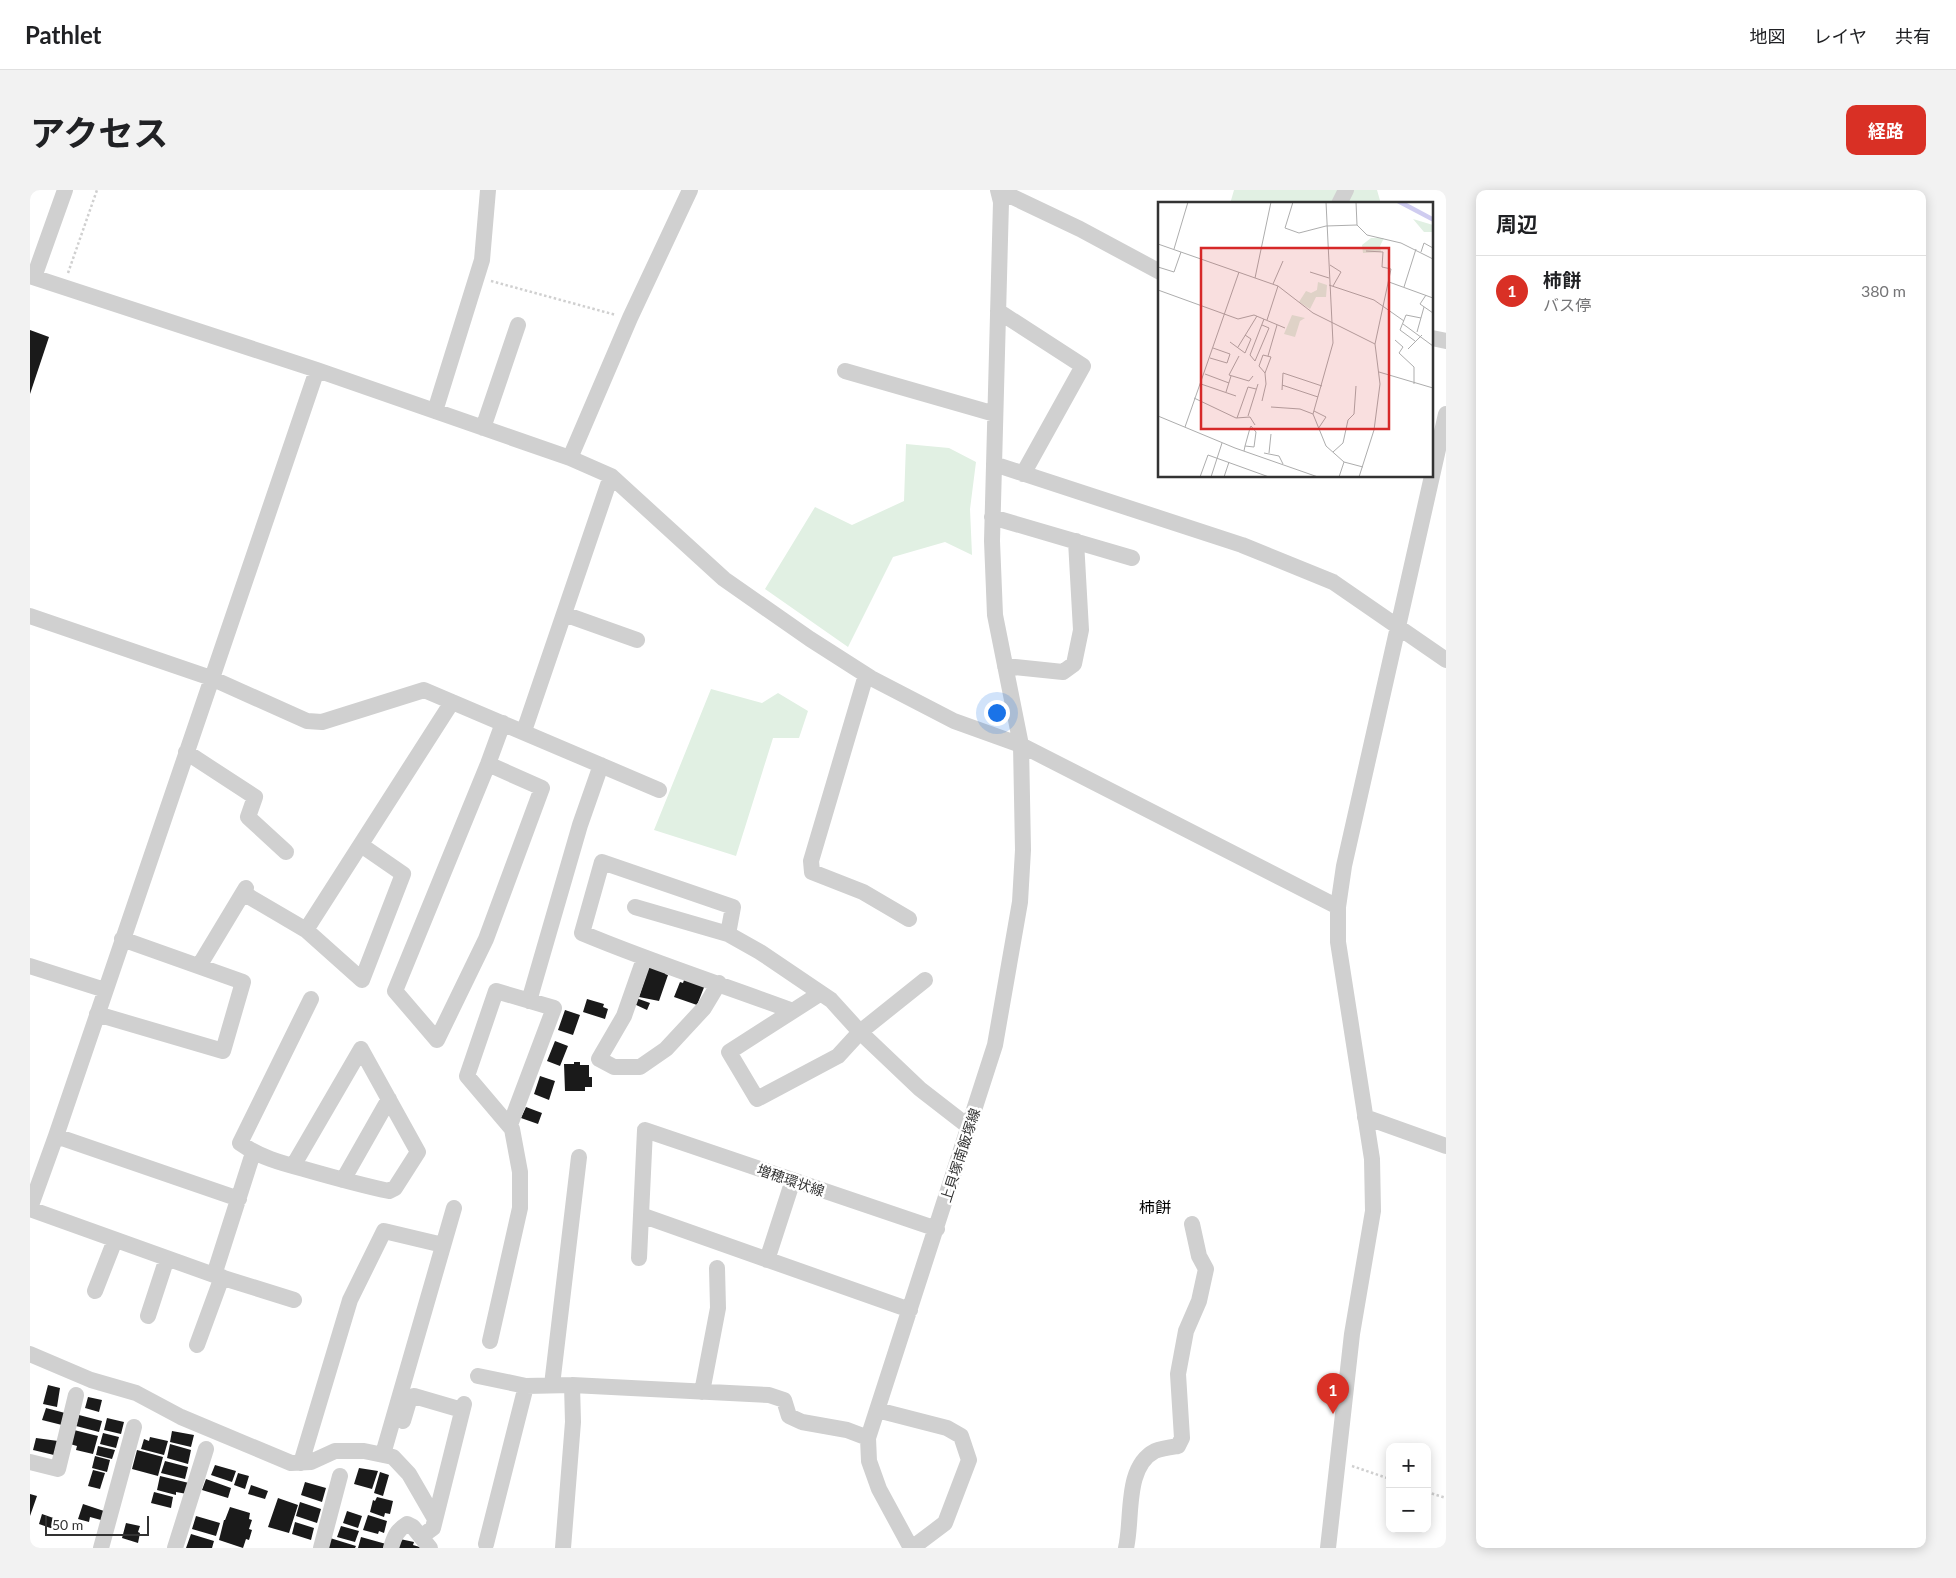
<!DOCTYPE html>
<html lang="ja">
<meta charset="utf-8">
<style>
:root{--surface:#fff;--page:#f2f2f2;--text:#202124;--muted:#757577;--line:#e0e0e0;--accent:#d93025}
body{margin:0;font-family:Lato,"Noto Sans JP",sans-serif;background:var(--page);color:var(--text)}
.controls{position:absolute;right:15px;bottom:15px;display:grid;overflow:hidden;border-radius:10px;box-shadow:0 2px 12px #0003}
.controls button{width:45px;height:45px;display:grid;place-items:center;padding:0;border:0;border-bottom:1px solid var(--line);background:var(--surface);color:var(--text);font:25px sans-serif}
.scale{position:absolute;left:15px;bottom:12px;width:104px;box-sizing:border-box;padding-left:5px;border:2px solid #333;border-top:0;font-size:14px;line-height:18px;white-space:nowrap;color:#333;-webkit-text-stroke:4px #fff;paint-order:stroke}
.you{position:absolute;left:966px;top:522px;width:18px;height:18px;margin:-12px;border:4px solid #fff;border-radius:50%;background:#1a73e8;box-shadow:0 0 0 8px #1a73e833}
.badge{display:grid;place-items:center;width:32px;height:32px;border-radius:50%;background:var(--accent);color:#fff;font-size:16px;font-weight:700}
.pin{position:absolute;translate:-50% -41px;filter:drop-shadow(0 1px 2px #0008)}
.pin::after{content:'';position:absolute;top:26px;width:18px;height:15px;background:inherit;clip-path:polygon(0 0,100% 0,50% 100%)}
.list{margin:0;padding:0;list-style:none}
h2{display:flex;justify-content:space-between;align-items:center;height:65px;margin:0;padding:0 20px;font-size:21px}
h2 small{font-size:16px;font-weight:400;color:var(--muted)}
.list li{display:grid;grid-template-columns:32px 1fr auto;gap:15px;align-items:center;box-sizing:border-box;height:70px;padding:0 20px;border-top:1px solid var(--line)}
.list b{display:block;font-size:19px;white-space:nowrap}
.list p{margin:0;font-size:16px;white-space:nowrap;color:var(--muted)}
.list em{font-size:16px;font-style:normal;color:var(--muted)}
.map{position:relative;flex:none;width:1416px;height:1358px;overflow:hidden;border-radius:10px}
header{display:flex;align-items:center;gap:30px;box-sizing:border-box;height:70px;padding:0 25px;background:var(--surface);border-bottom:1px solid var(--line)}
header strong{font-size:24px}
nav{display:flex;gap:28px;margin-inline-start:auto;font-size:18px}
.intro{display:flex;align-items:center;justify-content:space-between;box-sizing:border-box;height:120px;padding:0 30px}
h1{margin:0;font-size:35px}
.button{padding:12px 22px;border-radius:10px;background:var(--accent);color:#fff;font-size:18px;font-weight:700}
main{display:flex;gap:30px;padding:0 30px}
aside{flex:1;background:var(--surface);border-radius:10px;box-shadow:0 2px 12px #0003}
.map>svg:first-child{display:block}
.green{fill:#e1f0e3}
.building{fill:#1a1a1a}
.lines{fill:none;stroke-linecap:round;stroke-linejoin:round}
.path{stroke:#d0d0d0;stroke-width:2.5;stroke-dasharray:2.5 2.5;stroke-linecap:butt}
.minor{stroke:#d0d0d0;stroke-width:16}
.labels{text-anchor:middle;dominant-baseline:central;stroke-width:5;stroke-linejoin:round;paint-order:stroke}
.street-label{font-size:14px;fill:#333;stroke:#fff}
.quarter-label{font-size:16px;fill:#000;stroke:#fff}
.inset-road{fill:none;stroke:#adadad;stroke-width:1}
.view{fill:#d62828;fill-opacity:0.15;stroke:#d62828;stroke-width:2.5}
.inset-edge{fill:none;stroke:#333;stroke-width:2.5}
</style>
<header>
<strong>Pathlet</strong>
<nav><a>地図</a><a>レイヤ</a><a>共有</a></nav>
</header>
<div class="intro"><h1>アクセス</h1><a class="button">経路</a></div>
<main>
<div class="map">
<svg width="1416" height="1358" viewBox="0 0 1416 1358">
<rect width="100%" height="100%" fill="#fff"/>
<path class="green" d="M1204,0H1347L1351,14H1200Z
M876,254L919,258L946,272L940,319L942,365L915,352L863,367L818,457L735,399L785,317L822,335L874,311Z
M681,499L732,513L748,503L778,521L769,548H743L706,666L624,640Z"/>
<path class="building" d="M0,140L19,147L0,204Z
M619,776L636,781L635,784L638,785L629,811L609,807Z
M654,790L675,795L667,815L644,807L650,792L653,793Z
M606,808L620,813L617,820L604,814Z
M557,809L574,814L573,817L578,819L575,829L553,822Z
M535,820L550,825L543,845L528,840Z
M525,851L538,856L530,876L517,871Z
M544,872H550V875H559V887H562V897H555V901H535L534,874H544Z
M510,886L525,891L519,910L504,904Z
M496,917L512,923L508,934L491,928Z
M18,1195L30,1198L27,1217L13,1214Z
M58,1207L72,1210L69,1222L55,1218Z
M16,1218L35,1223L32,1235L12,1230Z
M49,1225L72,1231L69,1242L46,1236Z
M77,1228L94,1232L91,1244L74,1240Z
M44,1240L68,1246L63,1264L46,1260L47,1256L40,1254Z
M142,1241L164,1245L161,1257L140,1252Z
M73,1243L89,1247L86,1258L70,1254Z
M120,1247L138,1251L134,1265L111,1259L114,1249L119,1251Z
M6,1248L28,1251L24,1265L3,1260Z
M140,1254L161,1260L158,1274L137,1268Z
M68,1256L85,1260L82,1269L66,1265Z
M107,1260L133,1267L128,1286L102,1279Z
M65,1266L80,1270L77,1282L62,1278Z
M135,1271L158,1277L155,1289L131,1283Z
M185,1275L206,1281L202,1292L181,1285Z
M329,1278L348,1281L342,1299L324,1294Z
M63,1280L75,1283L70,1299L58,1296Z
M350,1282L359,1285L353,1306L344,1303Z
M208,1283L219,1286L215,1299L204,1295Z
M130,1286L159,1293L157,1304L146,1302V1305L127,1300Z
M176,1289L201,1298L198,1308L172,1300Z
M275,1292L296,1298L292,1312L271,1305Z
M221,1295L238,1301L235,1309L218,1304Z
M124,1302L143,1307L141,1318L121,1313Z
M0,1304L7,1306L0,1326Z
M347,1307L363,1311L360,1324L355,1323L354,1327L340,1322L343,1310L345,1311Z
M248,1308L268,1315L259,1343L238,1337Z
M270,1312L291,1319L287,1333L266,1326Z
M53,1314L74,1321L71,1330L60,1327L59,1332L48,1329Z
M200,1317L220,1323L219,1329L222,1330L219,1339L222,1340L219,1350L216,1349L213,1358L189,1350L194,1330H195Z
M317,1321L332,1326L328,1338L313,1333Z
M12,1324L29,1330L26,1340L9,1334Z
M338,1325L357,1331L354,1343L349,1341L348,1344L333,1340Z
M166,1326L190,1333L186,1346L162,1339Z
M265,1332L284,1338L281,1350L262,1344Z
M96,1333L110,1336L108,1342L110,1343L108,1353L92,1348Z
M311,1336L329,1341L325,1352L307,1347Z
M161,1344L184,1351L182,1358H156Z
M331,1347L356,1354L355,1358H328Z
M300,1348L326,1356L325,1358H297Z
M370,1349L384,1352L383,1355L393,1358H368Z"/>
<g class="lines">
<path class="path" d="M38,83L67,0
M461,91L586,125
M1322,1276L1360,1289
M1397,1302L1416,1308"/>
<path class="minor" d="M968,0L1050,39L1130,82
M1309,14L1316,0
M0,86L287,180L540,268L581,286L694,389L780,449L841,488L924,531L991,555L1308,717
M4,87L35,0
M968,121L1053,176L993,284
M1402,148L1416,151
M815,181L965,224
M405,221L452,70L458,0
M453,238L488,135
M540,268L600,128L660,0
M964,274L1212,355L1303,392L1416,470
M962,327L1102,368
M534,424L607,450
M0,426L181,488L277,531L292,532L394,500L629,600
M975,476L1033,482L1044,474L1051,440L1046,351
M836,485L781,671L782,682L833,702L879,729
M494,541L581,286
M156,562L225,607L218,627L256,662
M458,574L512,598L456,749L407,850L365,801L458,574L473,533
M213,703L276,740L332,790L373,684L331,655
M605,717L698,744L730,762L801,810L830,842L890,899L939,937
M276,740L422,512
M698,744L703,717L572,672L552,743C621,772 693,795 763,821
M614,769L594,826L569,869L584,877H610L636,859L674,818L689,793
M0,776L75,800
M169,776L216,698
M791,803L699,862L727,909L808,866L830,842L895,790
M281,809L210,953C229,967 251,973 274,979C302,987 330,995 359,1001L365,998L388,962L331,859
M499,811L550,635L571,575
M67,824L193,861L213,792L92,749
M1335,927L1416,956
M26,946L209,1009
M263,976L331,859
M313,990L359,909
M0,1018L26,946L287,180
M0,1019L184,1085L264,1110
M611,1025L880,1120
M609,1068L615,940L907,1039
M737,1070L763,990
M184,1085L223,963
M65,1101L85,1050
M118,1126L137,1068
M460,1151L490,1018V982L482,939L437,886L466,801L524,818L480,935
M167,1155L192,1087
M0,1164L61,1190L106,1203L151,1227L261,1273L281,1272L305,1261H334L363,1267L379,1284L405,1329
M448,1186L496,1196L542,1195L739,1205L754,1210L759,1226L772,1232L817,1240L838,1248
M522,1195L549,967
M672,1202L688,1118L687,1078
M847,1220L917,1238L931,1246L939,1270L915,1333L882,1358
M373,1231L379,1211L384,1206L432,1220
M353,1264L424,1018
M0,1272L28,1279L46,1205
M271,1273L320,1110L354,1041L413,1055
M392,1346L403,1338L434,1214
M456,1354L496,1196
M71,1358L104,1237
M145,1358L176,1259
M291,1358L310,1286
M361,1358C364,1347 367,1340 377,1334L383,1337L400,1358
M533,1358L543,1232L542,1195
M881,1358L849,1299L839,1271L838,1248L965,855L990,712L993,660L991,555L965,425L962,351L971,12L968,0
M1096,1358C1103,1329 1094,1277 1125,1261C1132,1258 1141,1257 1148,1256L1152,1248L1148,1184L1156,1141L1169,1111L1176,1079L1169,1066L1162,1034
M1298,1358L1322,1144L1343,1021L1342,969L1308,752V717L1314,676L1416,224"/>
</g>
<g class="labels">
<g class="street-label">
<text transform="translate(930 965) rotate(-72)">上貝塚南飯塚線</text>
<text transform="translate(761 990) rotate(19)">増穂環状線</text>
</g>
<g class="quarter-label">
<text x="1125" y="1016">柿餅</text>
</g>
</g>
<g transform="translate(1128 12)">
<rect width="275" height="275" fill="#fff"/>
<path d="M255,17L275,23V30H266ZM213,36H226L222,44L223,50L205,51L204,43ZM160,80L169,83L168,95H158L152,107L141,100L148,89L153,91L159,88ZM134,113L147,116L142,119L137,135L126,132Z" fill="#e1f0e3"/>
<path d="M237,0H247L275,15V20Z" fill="#cfccf0"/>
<path class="inset-road" d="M135,0L127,26L141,31L168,24L199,23L209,33L243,41L275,57M168,0L175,141L155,212L168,244L186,260L181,275M198,0L199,23M0,42L120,84L155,111L217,142M16,47L30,0M263,50L266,41L275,46M172,63L183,70L175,84M0,65L16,70L23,50M152,70L171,76M97,76L113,0M231,80L275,96M115,82L125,59M171,83L216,98L246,119M246,85L258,47M0,88L80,117L96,113L127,126M268,93L262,102L275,111M109,118L120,84M245,122L275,144M104,123L111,126L97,159L92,153L106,117M259,130L266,105M237,138L245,145L241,151L256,165V182M257,139L242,128L248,113L263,116M72,140L87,151L93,137L87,133M80,145L99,114M250,147L264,133M81,154L71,173L91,179L95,174M110,154L119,123M52,156L69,161L72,152L55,146M221,170L275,186M47,172L71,181M43,182L78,194M124,183L160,195M124,188L125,171L164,184M68,190L73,174M36,196L78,216L92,215L97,223M104,199L108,182L107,171L101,164L105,153L113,155L107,171M113,205L142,207L155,212M156,209L168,215L160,227M0,214L77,246L160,275M90,214L100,182M79,216L90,185L98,187M27,225L81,70M86,249L87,244L92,226L93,224L98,230L96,245L87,244M175,250L185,241L190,218L196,212L198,184M106,251L121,254L125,262M111,251L113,232M186,260L205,265M42,275L50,253L111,275M53,275L64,241M66,275L71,260M201,275L216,228L222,182L217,142L233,67L224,65L225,50L208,49"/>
<path class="view" d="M43,46H231V227H43Z"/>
<rect width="275" height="275" class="inset-edge"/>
</g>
</svg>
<div class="controls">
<button>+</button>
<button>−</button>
</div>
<div class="scale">50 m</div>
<div class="you"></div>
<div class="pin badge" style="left:1303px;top:1224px">1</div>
</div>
<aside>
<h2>周辺<small></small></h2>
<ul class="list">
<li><span class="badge">1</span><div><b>柿餅</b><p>バス停</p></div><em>380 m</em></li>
</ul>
</aside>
</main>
